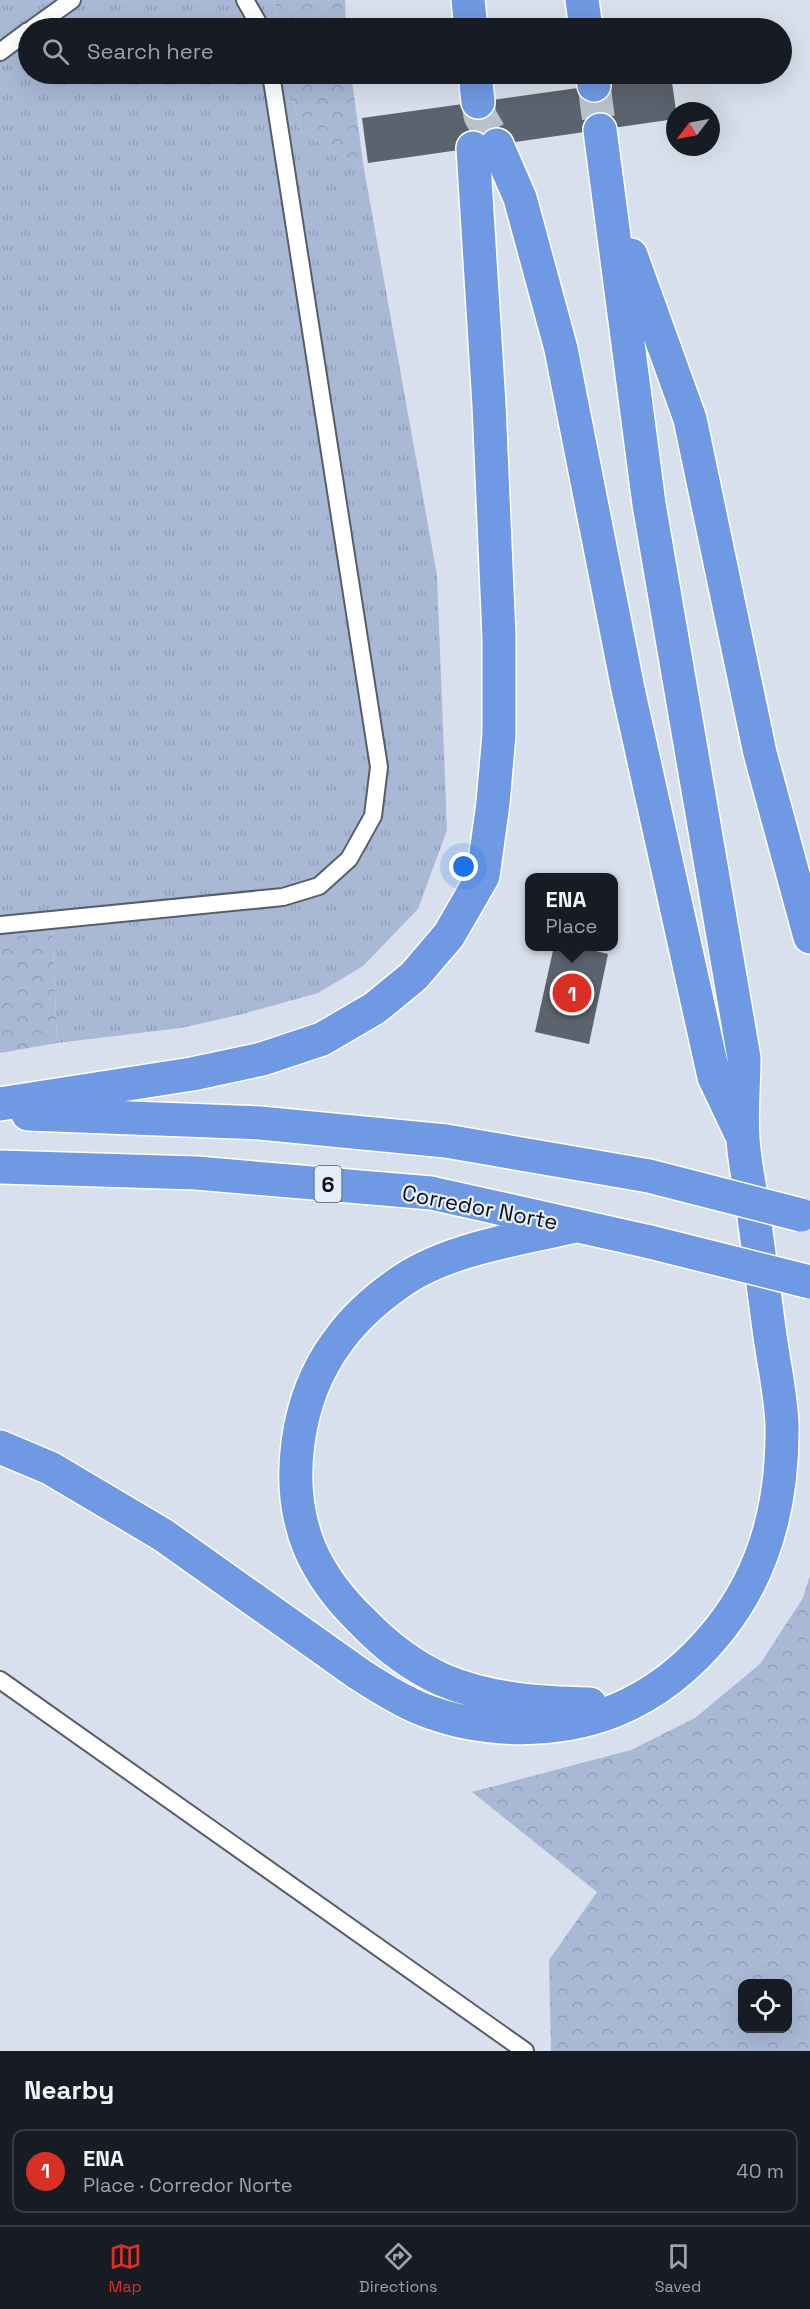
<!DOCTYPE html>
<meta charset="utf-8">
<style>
:root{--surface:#171b24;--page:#242831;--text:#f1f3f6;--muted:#9ea1a6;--line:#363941;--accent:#d93025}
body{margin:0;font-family:"Space Grotesk",sans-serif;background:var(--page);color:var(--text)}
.controls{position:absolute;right:18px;bottom:18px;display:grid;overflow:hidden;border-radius:12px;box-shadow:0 6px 24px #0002}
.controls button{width:54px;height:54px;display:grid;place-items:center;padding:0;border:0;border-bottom:2px solid var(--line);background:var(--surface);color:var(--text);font:30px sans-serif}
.compass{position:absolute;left:666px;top:102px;width:54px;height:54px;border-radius:50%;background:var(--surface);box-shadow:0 6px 24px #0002;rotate:238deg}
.you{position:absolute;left:464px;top:867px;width:21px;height:21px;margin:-15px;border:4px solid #fff;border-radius:50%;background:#1a73e8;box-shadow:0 0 0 9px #1a73e833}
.badge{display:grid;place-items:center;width:39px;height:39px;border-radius:50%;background:var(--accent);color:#fff;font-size:20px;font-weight:700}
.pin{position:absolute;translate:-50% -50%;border:3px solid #fff;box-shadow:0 2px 6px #0006}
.popup{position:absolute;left:525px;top:873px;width:93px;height:78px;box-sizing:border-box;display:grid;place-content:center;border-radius:12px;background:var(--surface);filter:drop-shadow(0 2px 4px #0005);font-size:20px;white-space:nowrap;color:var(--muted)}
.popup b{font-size:22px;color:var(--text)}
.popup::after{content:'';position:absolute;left:50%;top:100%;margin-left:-12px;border:12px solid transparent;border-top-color:var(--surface)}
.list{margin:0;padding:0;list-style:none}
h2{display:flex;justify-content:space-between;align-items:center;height:78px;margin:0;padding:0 24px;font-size:26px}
h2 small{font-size:20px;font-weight:400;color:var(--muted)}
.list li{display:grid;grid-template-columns:39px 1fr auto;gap:18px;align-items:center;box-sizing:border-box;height:84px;margin:0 12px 12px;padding:0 12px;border:2px solid var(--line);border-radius:12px}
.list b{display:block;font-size:22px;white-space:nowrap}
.list p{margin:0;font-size:20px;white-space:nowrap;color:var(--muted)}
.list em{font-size:20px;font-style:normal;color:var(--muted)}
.icon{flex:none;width:33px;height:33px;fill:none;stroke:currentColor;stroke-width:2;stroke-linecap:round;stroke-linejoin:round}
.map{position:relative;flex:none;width:810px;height:2051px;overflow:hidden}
.search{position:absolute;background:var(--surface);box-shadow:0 6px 24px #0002;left:18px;right:18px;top:18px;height:66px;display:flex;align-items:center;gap:15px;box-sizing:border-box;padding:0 21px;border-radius:33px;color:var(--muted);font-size:22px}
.sheet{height:174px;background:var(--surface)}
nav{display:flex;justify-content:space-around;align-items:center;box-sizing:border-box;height:84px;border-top:2px solid var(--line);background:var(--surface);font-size:16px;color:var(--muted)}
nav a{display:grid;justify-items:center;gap:3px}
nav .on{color:var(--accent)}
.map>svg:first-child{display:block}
.grass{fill:url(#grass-tufts)}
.forest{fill:url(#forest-crowns);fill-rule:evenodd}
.building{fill:#5c636e}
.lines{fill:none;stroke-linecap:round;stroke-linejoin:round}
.motorway-tunnel{stroke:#b9c1cc;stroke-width:33;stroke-dasharray:33 16;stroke-linecap:butt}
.service-casing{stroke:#575e69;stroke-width:20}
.motorway-casing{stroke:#fff;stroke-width:36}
.service{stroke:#fff;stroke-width:16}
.motorway{stroke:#6f99e2;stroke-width:33}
.motorway-bridge-casing{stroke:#fff;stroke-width:36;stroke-linecap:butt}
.motorway-bridge{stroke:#6f99e2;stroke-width:33}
.labels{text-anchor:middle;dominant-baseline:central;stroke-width:4.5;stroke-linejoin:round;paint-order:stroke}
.shield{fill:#e6edfa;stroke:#4d5258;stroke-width:1.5}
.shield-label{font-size:21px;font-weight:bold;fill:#0c0f13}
.street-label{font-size:22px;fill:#0c0f13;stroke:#e6edfa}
</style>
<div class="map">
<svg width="810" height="2051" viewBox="0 0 810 2051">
<defs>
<pattern id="grass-tufts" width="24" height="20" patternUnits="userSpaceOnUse" patternTransform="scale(1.5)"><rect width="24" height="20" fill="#a9b9d5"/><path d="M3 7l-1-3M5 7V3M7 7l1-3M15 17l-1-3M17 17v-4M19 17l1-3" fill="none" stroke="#909eb6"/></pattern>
<pattern id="forest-crowns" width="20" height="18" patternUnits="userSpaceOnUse" patternTransform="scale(1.5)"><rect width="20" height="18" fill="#a9b9d5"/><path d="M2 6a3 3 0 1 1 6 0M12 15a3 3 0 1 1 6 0" fill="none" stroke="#909eb6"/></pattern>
</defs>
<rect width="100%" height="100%" fill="#d8e0ed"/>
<path class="grass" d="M0,0H274L277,28H28V74H287L300,130L364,169L437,575L447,830L418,909L363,966L318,993L239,1015L181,1028L57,1043L52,919L0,925Z"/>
<path class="forest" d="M274,0H345L346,28H277Z
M287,74H351L364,169L300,130Z
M52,919L57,1043L0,1053V925Z
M810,1575V2051H551L549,1960L597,1892L472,1792L631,1750L695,1718L760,1664L803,1598ZM742,1984H788V2028H742Z"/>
<path class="building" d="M671,75L676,111L675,119L368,163L362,118Z
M554,946H576L608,954L589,1044L535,1032Z"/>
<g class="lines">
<path class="motorway-tunnel" d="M594,85L600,130
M478,102L480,116L497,145"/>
<g class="service-casing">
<path id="service" d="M245,0L261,28
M33,28L72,0
M0,52L28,31
M0,925L283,897L319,886L349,859L373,816L379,767L271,74
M0,1680L525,2051"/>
</g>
<g class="motorway-casing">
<path id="motorway" d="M468,0L471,28
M582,0L586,28
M475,74L478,102
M592,74L594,85
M497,145L520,198L561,349L628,689L714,1077L740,1132
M631,255L690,419L760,753L810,937
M0,1104L192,1074L262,1059L322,1039L375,1008L414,976L449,935L483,876L493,803L499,734V637L489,405L473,148
M28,1114L260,1123L446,1141L649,1176
M0,1167L196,1173L431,1193L650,1242
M576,1226C519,1239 444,1249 396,1285C375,1300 353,1320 338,1341C296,1397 283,1484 310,1549C322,1577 341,1601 363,1622C386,1646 412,1666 443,1680C490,1700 541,1703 590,1704
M0,1447L50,1468L163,1535L359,1674C379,1687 401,1701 424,1710C483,1733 555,1734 614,1711C656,1694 691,1665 719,1630C767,1570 783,1500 782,1425C781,1395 774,1365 770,1336C764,1291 758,1247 752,1202C749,1181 744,1160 743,1138C741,1112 744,1085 744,1058L649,504L600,130"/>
</g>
<use href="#service" class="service"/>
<use href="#motorway" class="motorway"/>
<g class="motorway-bridge-casing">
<path id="motorway-bridge" d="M649,1176L801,1215
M650,1242L810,1282"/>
</g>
<use href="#motorway-bridge" class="motorway-bridge"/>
</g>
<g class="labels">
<rect class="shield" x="314.5" y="1166" width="27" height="36" rx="4.5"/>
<g class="shield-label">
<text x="328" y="1184">6</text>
</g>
<g class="street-label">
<text transform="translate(480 1207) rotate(11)">Corredor Norte</text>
</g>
</g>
</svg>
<div class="controls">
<button><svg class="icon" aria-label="locate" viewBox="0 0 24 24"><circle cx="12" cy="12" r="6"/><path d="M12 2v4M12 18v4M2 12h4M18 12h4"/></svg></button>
</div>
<svg class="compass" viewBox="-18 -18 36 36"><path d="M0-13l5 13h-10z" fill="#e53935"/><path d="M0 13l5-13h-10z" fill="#9ea1a6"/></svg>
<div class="you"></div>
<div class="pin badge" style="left:572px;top:993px">1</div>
<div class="popup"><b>ENA</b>Place</div>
<div class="search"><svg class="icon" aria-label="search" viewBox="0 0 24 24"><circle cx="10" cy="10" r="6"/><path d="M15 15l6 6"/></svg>Search here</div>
</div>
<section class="sheet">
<h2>Nearby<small></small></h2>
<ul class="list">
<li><span class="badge">1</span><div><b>ENA</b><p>Place · Corredor Norte</p></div><em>40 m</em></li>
</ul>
</section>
<nav>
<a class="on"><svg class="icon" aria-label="map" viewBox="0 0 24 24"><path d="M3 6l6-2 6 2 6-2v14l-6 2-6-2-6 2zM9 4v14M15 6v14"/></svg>Map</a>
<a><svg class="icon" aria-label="directions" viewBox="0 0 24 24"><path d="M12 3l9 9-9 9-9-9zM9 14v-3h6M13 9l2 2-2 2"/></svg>Directions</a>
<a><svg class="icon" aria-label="saved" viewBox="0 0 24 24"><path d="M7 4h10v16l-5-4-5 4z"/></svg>Saved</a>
</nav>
